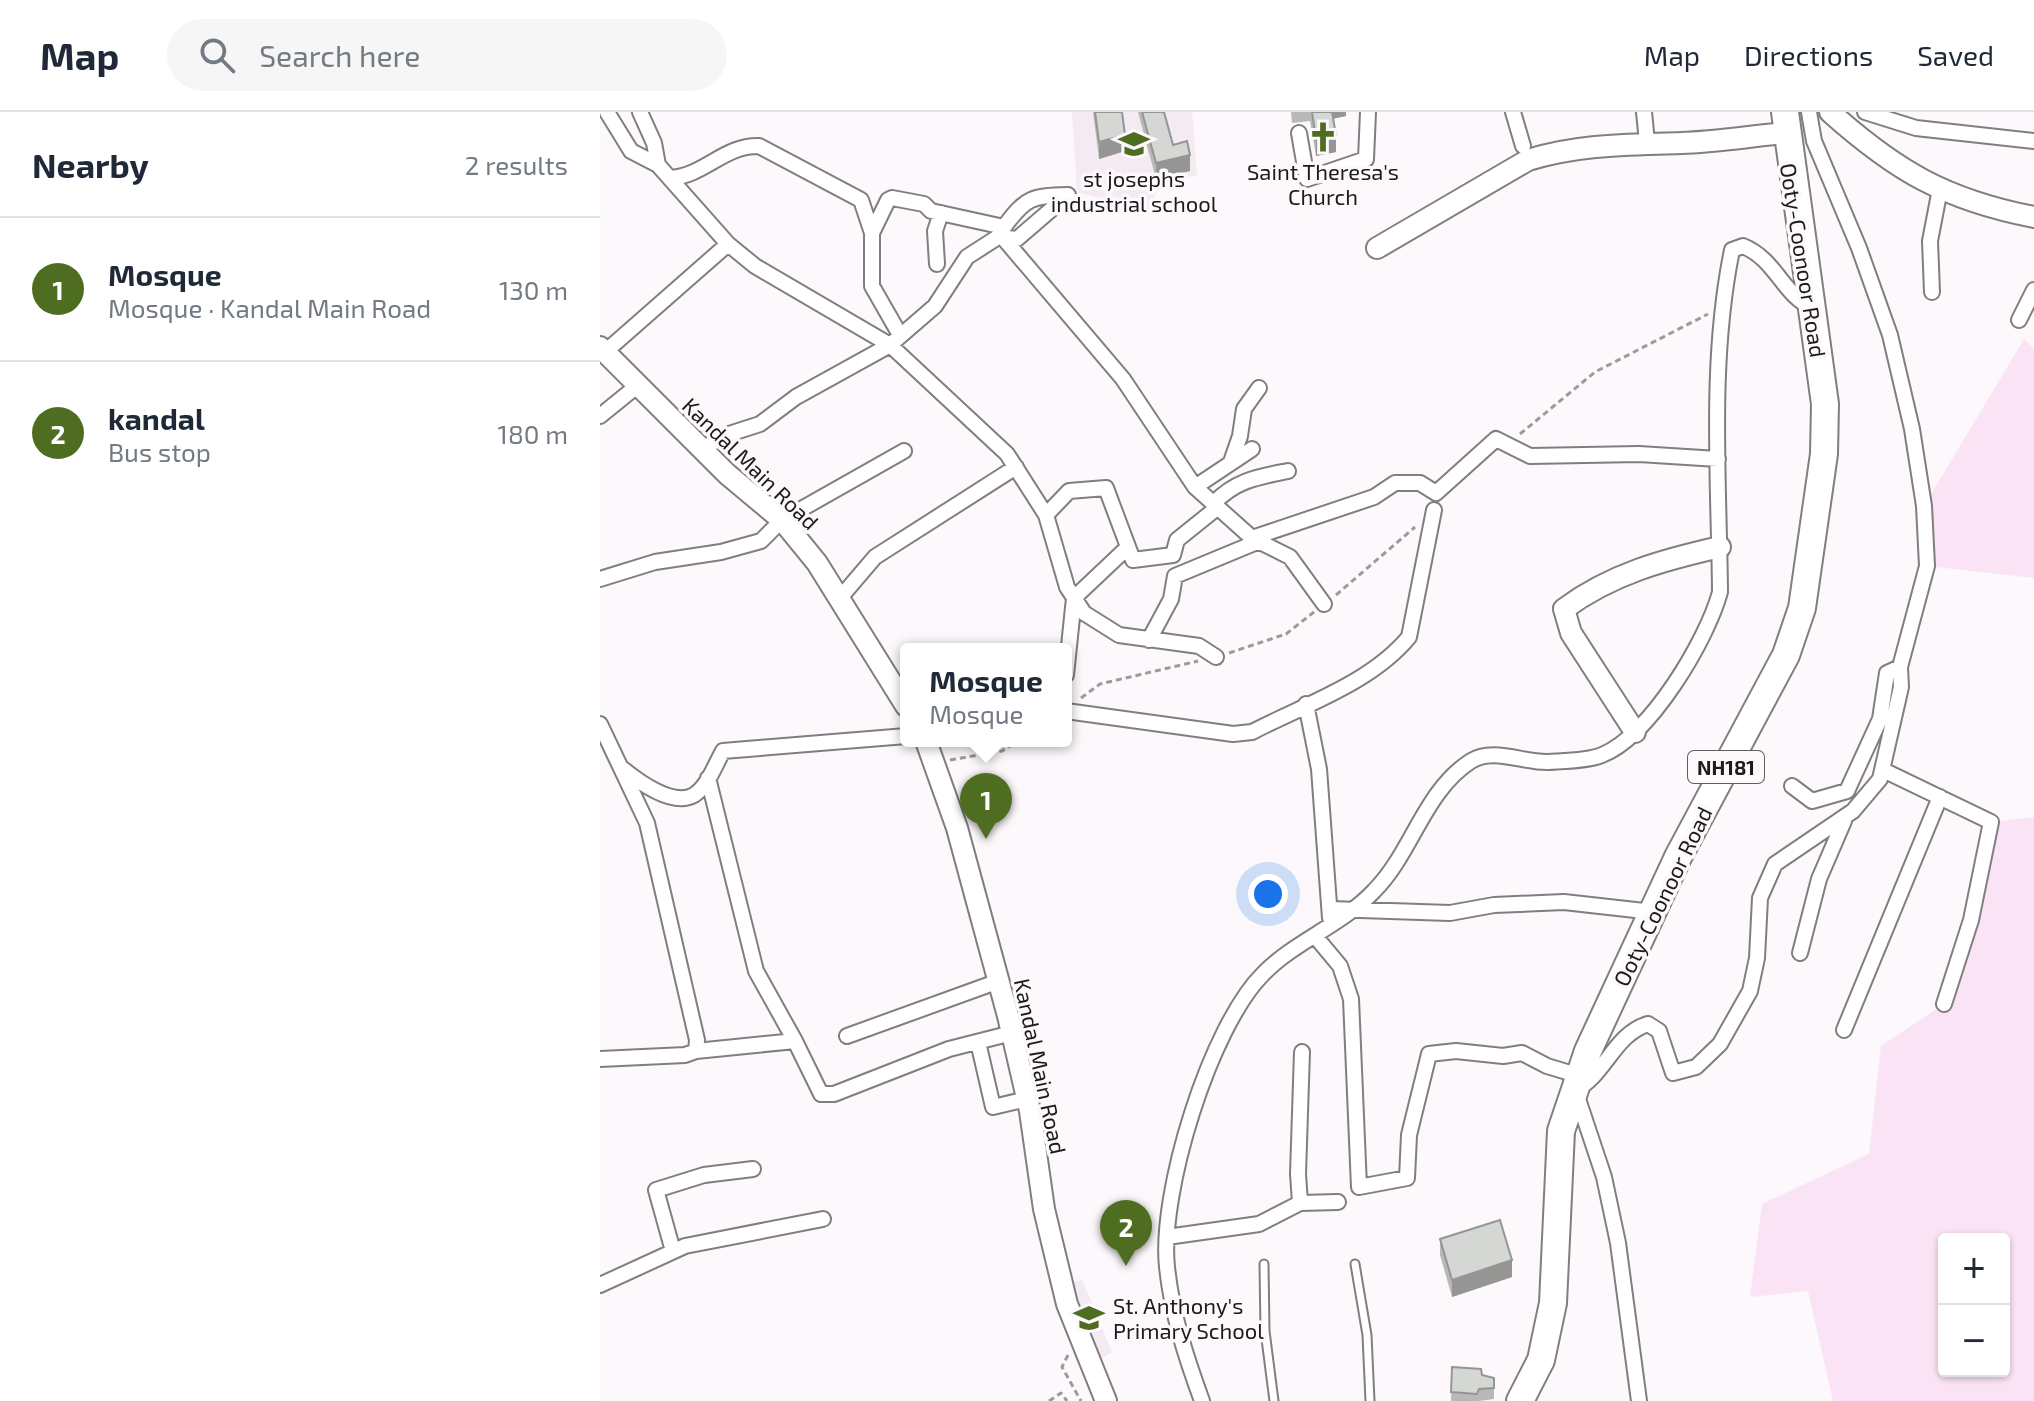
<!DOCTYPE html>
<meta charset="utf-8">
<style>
:root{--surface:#fff;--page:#f6f6f7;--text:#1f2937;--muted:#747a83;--line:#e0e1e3;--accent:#4f6d21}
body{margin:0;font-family:"Exo 2",sans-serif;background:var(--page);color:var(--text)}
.controls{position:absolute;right:24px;bottom:24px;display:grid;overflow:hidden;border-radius:8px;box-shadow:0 2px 6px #0004}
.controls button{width:72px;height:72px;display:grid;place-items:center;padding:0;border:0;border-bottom:2px solid var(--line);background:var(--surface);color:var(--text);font:40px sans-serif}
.you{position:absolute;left:668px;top:782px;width:28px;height:28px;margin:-20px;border:6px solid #fff;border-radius:50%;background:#1a73e8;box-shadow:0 0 0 12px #1a73e833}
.badge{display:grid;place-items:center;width:52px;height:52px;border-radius:50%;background:var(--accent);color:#fff;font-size:26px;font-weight:700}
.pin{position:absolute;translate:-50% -66px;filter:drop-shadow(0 2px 4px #0008)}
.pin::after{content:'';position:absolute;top:42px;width:28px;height:24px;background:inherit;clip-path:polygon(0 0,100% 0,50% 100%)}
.popup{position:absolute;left:300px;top:531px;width:172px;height:104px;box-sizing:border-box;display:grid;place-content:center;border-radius:8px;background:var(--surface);filter:drop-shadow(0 2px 6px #0005);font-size:26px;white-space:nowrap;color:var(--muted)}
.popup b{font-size:30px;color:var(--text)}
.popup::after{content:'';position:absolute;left:50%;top:100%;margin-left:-16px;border:16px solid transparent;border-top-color:var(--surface)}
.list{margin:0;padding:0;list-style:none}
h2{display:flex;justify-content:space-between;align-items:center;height:104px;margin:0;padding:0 32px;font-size:34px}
h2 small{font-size:26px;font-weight:400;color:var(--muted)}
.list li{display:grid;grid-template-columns:52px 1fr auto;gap:24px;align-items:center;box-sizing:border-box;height:144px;padding:0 32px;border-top:2px solid var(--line)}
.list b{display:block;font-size:30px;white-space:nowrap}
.list p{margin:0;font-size:26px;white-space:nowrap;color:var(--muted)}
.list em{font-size:26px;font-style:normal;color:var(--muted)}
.icon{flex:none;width:44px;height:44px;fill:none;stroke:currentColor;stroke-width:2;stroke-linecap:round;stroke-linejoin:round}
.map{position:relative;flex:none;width:1434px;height:1289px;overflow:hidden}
header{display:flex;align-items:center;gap:48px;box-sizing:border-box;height:112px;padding:0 40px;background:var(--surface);border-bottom:2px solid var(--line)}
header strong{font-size:38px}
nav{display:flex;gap:44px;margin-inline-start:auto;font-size:28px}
.search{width:560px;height:72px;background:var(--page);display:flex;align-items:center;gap:20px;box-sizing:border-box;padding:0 28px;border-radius:44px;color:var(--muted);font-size:30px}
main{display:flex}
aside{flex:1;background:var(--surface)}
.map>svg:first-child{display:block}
.built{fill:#f4eaf1}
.green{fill:#fae3f4;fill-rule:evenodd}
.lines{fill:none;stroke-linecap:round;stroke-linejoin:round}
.lane-casing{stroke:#817d80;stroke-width:11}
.street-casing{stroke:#817d80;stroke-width:18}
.secondary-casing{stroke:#817d80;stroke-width:24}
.highway-casing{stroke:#817d80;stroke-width:30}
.path{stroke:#9d9a9d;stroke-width:3;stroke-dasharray:6 4;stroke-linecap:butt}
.lane{stroke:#fff;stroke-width:7}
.street{stroke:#fff;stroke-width:14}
.secondary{stroke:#fff;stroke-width:20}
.highway{stroke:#fff;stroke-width:26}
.wall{fill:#b7b9b6}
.shaded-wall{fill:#959694}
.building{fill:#d5d7d4;stroke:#959694;stroke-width:2}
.labels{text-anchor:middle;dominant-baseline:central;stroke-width:7;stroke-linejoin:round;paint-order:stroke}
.shield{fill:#fcf8fb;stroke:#5f5d5f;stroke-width:2}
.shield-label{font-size:20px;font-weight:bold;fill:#1c1b1c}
.poi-label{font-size:22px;fill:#1c1b1c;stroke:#fcf8fb}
.street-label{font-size:22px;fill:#1c1b1c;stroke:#fcf8fb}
</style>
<header>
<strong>Map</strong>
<div class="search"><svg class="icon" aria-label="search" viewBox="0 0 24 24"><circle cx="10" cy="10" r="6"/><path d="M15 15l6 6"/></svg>Search here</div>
<nav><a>Map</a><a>Directions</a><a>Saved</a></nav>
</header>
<main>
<aside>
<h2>Nearby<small>2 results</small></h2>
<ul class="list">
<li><span class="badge">1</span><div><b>Mosque</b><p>Mosque · Kandal Main Road</p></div><em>130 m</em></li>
<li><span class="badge">2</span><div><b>kandal</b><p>Bus stop</p></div><em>180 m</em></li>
</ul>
</aside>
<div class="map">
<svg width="1434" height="1289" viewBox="0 0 1434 1289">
<rect width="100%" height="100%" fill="#fcf8fb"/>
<path class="built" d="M472,0H592L597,63L558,72L551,101L477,80Z
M482,1168L512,1240L496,1250L467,1172Z"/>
<path class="green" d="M1424,227L1434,236V466L1327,454L1324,394Z
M1434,705V1289H1233L1208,1179L1150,1185L1162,1092L1269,1042L1281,934L1344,892L1391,710ZM1344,1127H1404V1259H1344Z"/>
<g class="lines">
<g class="lane-casing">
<path id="lane" d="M664,1152L665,1219L674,1289
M755,1152L767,1223L770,1289"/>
</g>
<g class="street-casing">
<path id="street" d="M7,0L31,39L58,53L54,31L40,0
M913,0L923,34
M1044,0L1047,30
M1209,0L1214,29L1259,136L1290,223L1312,317L1324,394L1327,454L1300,555
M1265,0L1316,16L1434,29
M699,21L707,67L766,47L768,0
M58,53L128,132L155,154L290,233L407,342L446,403L467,475L484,501L519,523L599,534L616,545
M70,66C104,64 124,33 159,34L261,88L272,121V174L300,223
M404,115C426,85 432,84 468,83
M272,121L288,88L292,86L324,92L331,99L404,115L398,125
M405,128L523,267L595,375L652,426L690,445L724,492
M337,152L335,119L341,101
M1332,180L1330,129L1340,77
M1419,208L1434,178
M5,240L128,132
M0,304L37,274
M102,337L126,323L160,312L196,285L290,233L335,194L367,145L398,125L417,127L468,83
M631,350L640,324L644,297L659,276
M595,375L652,337
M614,391C636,368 658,365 688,359
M446,403L469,379L506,376L533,448L573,443L577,428L618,395
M652,426L774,385L795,371H820L836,381L896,327L930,344L1039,342L1118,347
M0,467L55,450L121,440L161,429L182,408L304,339
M240,486L275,445L416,355
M549,528L571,487L575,464L657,430
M466,563L474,486L528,435
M706,592L719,657L730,806
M466,599L633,622L652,620C704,593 771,571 809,525L834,398
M0,612L47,711L97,928L96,939L85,943L0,947
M23,657C39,670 73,695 94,683C108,674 115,653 123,639L306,624
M1283,658L1391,710L1371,808L1344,892
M108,666L156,859L195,929
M730,797L850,801L894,793L964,790L1053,800
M715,824L740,854L751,887L759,1075L807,1066L809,1023L829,942L856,939L903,944L922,941L947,954L980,964
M1200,841L1219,767L1244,709
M1244,918L1340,685
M247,924L399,869
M378,930L393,995L427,987
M96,939L195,929L221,982H234L349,937L412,921
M700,1091L698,1062L702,940
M567,1125L659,1112L700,1091L738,1090
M73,1139L56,1078L104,1063L153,1057
M0,1173L85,1134L223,1107
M602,1289C586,1245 572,1203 567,1155C559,1081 610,915 663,862C695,829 742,813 774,779C812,741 824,679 871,649C893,635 924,651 948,650C963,649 988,649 1002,643C1050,624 1107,528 1120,480C1119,367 1109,250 1132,138L1143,134C1177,148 1182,183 1213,196
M1039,1289L1018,1131L1004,1065L975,978C1005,964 1014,922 1048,912L1059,919L1073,961L1096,955L1120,932L1150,879L1157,846L1160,786L1175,752L1253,699L1280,667L1301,575L1300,555L1287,561L1280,607L1247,679L1212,689L1192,674"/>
</g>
<g class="secondary-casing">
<path id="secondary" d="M1230,0C1296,59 1346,88 1434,105
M777,136L928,48C979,32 1028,33 1081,31C1116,30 1151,24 1186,21
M0,235L127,362L182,408L217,451L306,594
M1035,620L971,521L964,497C1011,462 1063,448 1120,435
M326,629L357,716L408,904L430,999L444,1097L467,1192L506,1289"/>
</g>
<g class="highway-casing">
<path id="highway" d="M920,1289L941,1248L953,1191L961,1019L988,939L1078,745L1186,543L1202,496L1224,342L1225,292L1185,0"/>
</g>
<path class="path" d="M920,322L995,260L1108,202
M736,483L815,415
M629,541L686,522L714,500
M481,586L500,572L598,549
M350,648L402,639L418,629
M468,1243L462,1255L481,1289
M449,1289L461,1281L467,1289"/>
<use href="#lane" class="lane"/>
<use href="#street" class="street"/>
<use href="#secondary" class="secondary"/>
<use href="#highway" class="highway"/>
</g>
<path class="wall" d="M493,0H522L525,39L499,47Z
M538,0H564L573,33L590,59L556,67Z
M691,0H746V4L733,7L736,40L716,44L710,9L692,11Z
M840,1127L912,1165L852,1185L840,1143Z
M852,1255L894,1266V1287L879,1289H851Z"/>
<path class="shaded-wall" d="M730,0H746V4L730,7Z
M525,23V39L499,47V30Z
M736,23V40L716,44V28Z
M590,43V59L556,67V51Z
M912,1148V1165L852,1185V1168Z"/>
<path class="building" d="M495,0H522L525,23L499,30Z
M542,0H564L573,33L587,29L590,43L556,51Z
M712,0H732L736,23L716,28Z
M900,1108L912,1148L852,1168L840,1127Z
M852,1255L881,1257L882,1263L894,1266V1276L879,1277L877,1282L851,1280Z"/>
<defs>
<g id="church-bare" transform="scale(2.4)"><path d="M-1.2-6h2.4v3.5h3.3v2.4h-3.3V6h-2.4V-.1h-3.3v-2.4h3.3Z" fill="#4f6d21" stroke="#fcf8fb" stroke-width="2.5" paint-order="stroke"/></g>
<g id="school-bare" transform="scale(2.4)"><path d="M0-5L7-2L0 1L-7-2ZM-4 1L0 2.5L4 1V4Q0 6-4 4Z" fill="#4f6d21" stroke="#fcf8fb" stroke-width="2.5" paint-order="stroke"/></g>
</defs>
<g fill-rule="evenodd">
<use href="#church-bare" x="723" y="25"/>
<use href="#school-bare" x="534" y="32"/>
<use href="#school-bare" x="489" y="1206"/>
</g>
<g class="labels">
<rect class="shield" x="1088" y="639" width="76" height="32" rx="6"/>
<g class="shield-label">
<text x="1126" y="655">NH181</text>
</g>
<g class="poi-label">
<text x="723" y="59">Saint Theresa's<tspan x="723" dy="25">Church</tspan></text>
<text x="534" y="66">st josephs<tspan x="534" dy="25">industrial school</tspan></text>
<text x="513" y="1193" text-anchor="start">St. Anthony's<tspan x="513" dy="25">Primary School</tspan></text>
</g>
<g class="street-label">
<text transform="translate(1204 148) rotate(81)">Ooty-Coonoor Road</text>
<text transform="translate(151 351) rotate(44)">Kandal Main Road</text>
<text transform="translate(1062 784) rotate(-64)">Ooty-Coonoor Road</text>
<text transform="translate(441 954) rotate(78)">Kandal Main Road</text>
</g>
</g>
</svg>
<div class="controls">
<button>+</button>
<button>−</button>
</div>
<div class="you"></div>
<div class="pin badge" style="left:386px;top:727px">1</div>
<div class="popup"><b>Mosque</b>Mosque</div>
<div class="pin badge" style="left:526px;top:1154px">2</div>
</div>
</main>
